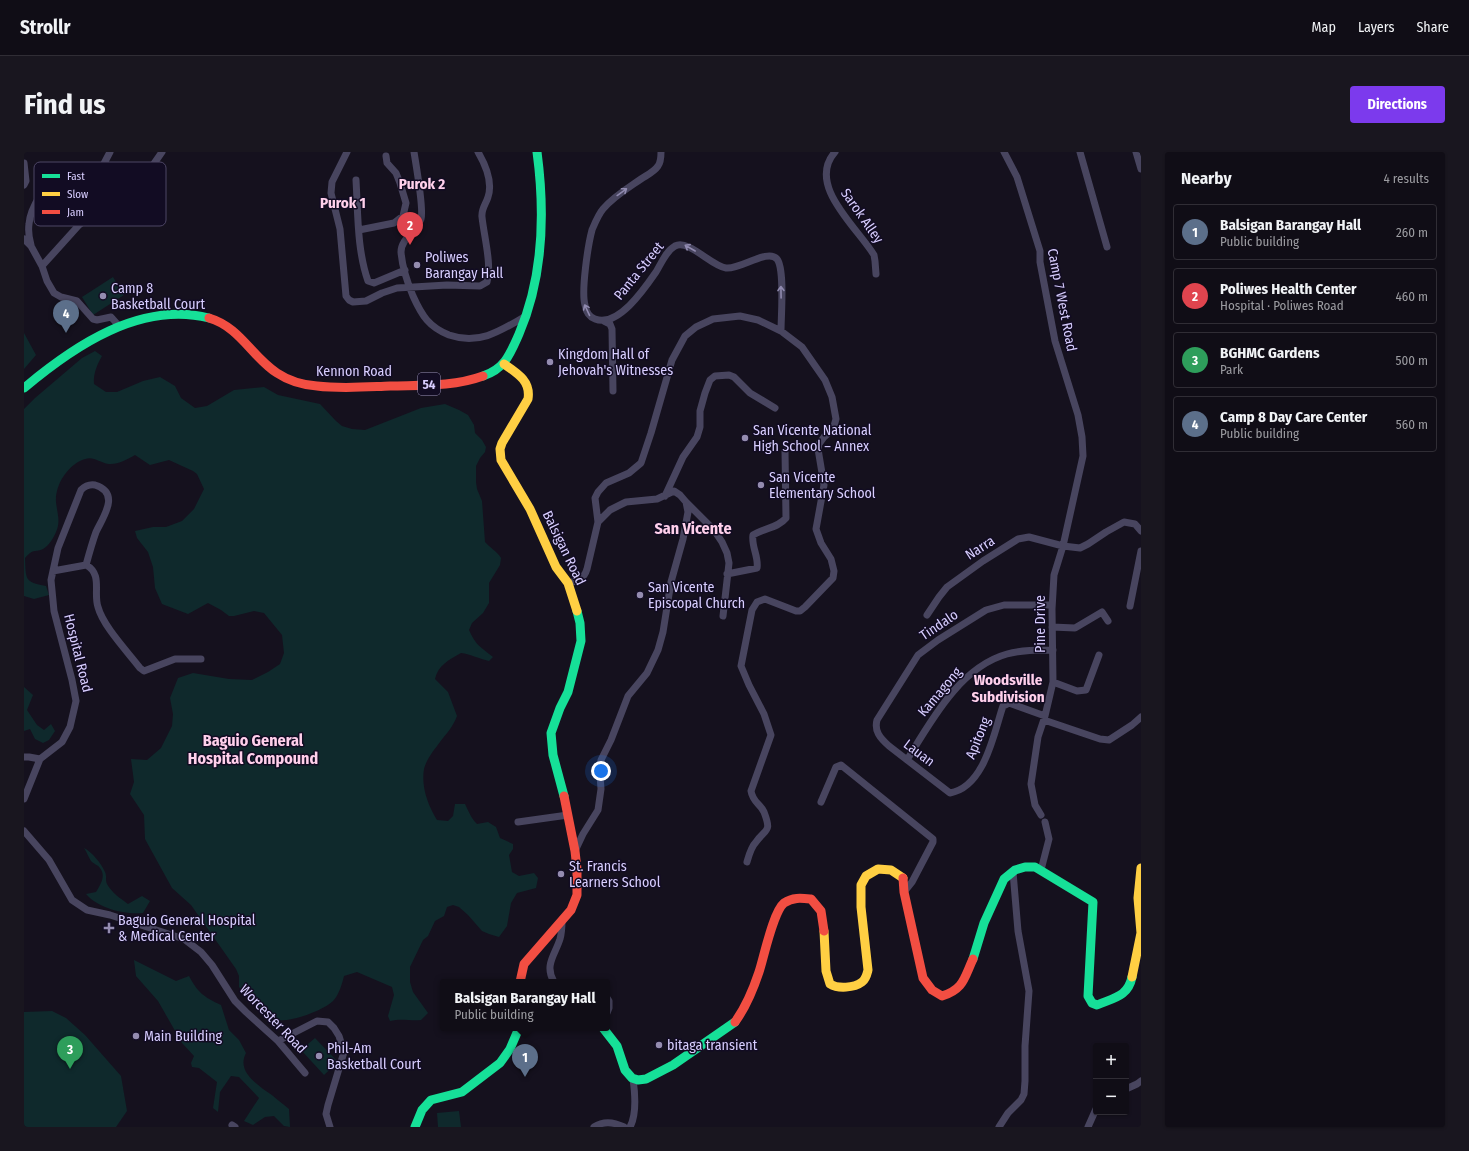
<!DOCTYPE html>
<meta charset="utf-8">
<style>
:root{--surface:#100d16;--page:#19161f;--text:#f1f3f6;--muted:#9c9ca1;--line:#302d35;--accent:#7c3aed}
body{margin:0;font-family:"Fira Sans Condensed",sans-serif;background:var(--page);color:var(--text)}
.controls{position:absolute;right:12px;bottom:12px;display:grid;overflow:hidden;border-radius:4px;box-shadow:0 1px 3px #0004}
.controls button{width:36px;height:36px;display:grid;place-items:center;padding:0;border:0;border-bottom:1px solid var(--line);background:var(--surface);color:var(--text);font:20px sans-serif}
.you{position:absolute;left:577px;top:619px;width:14px;height:14px;margin:-10px;border:3px solid #fff;border-radius:50%;background:#1a73e8;box-shadow:0 0 0 6px #1a73e833}
.badge{display:grid;place-items:center;width:26px;height:26px;border-radius:50%;background:var(--accent);color:#fff;font-size:13px;font-weight:700}
.pin{position:absolute;translate:-50% -33px;filter:drop-shadow(0 1px 2px #0008)}
.pin::after{content:'';position:absolute;top:21px;width:14px;height:12px;background:inherit;clip-path:polygon(0 0,100% 0,50% 100%)}
.popup{position:absolute;left:416px;top:827px;width:170px;height:52px;box-sizing:border-box;display:grid;place-content:center;border-radius:4px;background:var(--surface);filter:drop-shadow(0 1px 3px #0005);font-size:13px;white-space:nowrap;color:var(--muted)}
.popup b{font-size:15px;color:var(--text)}
.popup::after{content:'';position:absolute;left:50%;top:100%;margin-left:-8px;border:8px solid transparent;border-top-color:var(--surface)}
.list{margin:0;padding:0;list-style:none}
h2{display:flex;justify-content:space-between;align-items:center;height:52px;margin:0;padding:0 16px;font-size:17px}
h2 small{font-size:13px;font-weight:400;color:var(--muted)}
.list li{display:grid;grid-template-columns:26px 1fr auto;gap:12px;align-items:center;box-sizing:border-box;height:56px;margin:0 8px 8px;padding:0 8px;border:1px solid var(--line);border-radius:4px}
.list b{display:block;font-size:15px;white-space:nowrap}
.list p{margin:0;font-size:13px;white-space:nowrap;color:var(--muted)}
.list em{font-size:13px;font-style:normal;color:var(--muted)}
.map{position:relative;flex:none;width:1117px;height:975px;overflow:hidden;border-radius:4px}
header{display:flex;align-items:center;gap:24px;box-sizing:border-box;height:56px;padding:0 20px;background:var(--surface);border-bottom:1px solid var(--line)}
header strong{font-size:19px}
nav{display:flex;gap:22px;margin-inline-start:auto;font-size:14px}
.intro{display:flex;align-items:center;justify-content:space-between;box-sizing:border-box;height:96px;padding:0 24px}
h1{margin:0;font-size:28px}
.button{padding:10px 18px;border-radius:4px;background:var(--accent);color:#fff;font-size:14px;font-weight:700}
main{display:flex;gap:24px;padding:0 24px}
aside{flex:1;background:var(--surface);border-radius:4px;box-shadow:0 1px 3px #0004}
.map>svg:first-child{display:block}
.green{fill:#0f292c}
.lines{fill:none;stroke-linecap:round;stroke-linejoin:round}
.street{stroke:#48455f;stroke-width:7}
.fast{stroke:#16e098;stroke-width:9}
.slow{stroke:#ffcf43;stroke-width:9}
.jam{stroke:#f24e42;stroke-width:9}
.oneway{stroke:#908aaf}
.poi-dot{fill:#948cb0;stroke:#120c23;stroke-width:1.5}
.labels{text-anchor:middle;dominant-baseline:central;stroke-width:3;stroke-linejoin:round;paint-order:stroke}
.shield{fill:#120c23;stroke:#9d94bd;stroke-width:1}
.shield-label{font-size:13px;font-weight:bold;fill:#d8ceff}
.street-label{font-size:14px;fill:#d8ceff;stroke:#120c23}
.poi-label{font-size:14px;fill:#d8ceff;stroke:#120c23;text-anchor:start}
.neighbourhood-label{font-size:15px;font-weight:bold;fill:#ffd0eb;stroke:#120c23}
.quarter-label{font-size:16px;font-weight:bold;fill:#ffd0eb;stroke:#120c23}
.key{fill:#120c23;stroke:#4d4665;stroke-width:1}
.key-label{font-size:11px;fill:#d8ceff}
</style>
<header>
<strong>Strollr</strong>
<nav><a>Map</a><a>Layers</a><a>Share</a></nav>
</header>
<div class="intro"><h1>Find us</h1><a class="button">Directions</a></div>
<main>
<div class="map">
<svg width="1117" height="975" viewBox="0 0 1117 975">
<rect width="100%" height="100%" fill="#15111e"/>
<path class="green" d="M89,125L100,143L69,163L58,145Z
M0,181L12,203L0,217Z
M71,199L78,204C73,213 69,222 70,232L82,240H93L119,229L136,225L151,234L157,246L171,256L183,254L210,238L240,235L254,243L296,252L312,269L318,274L328,277L341,278L397,256L421,252L435,258L444,263L450,273L451,281L458,288L462,295L461,300L456,306L452,314V330L453,337L458,349L461,390C466,396 473,399 477,406L476,413L465,431V451L459,461L448,471L445,478C452,494 457,495 469,505L465,509C455,507 447,502 437,501C425,508 414,513 411,527L424,540L433,564C429,575 422,582 416,590C410,598 402,608 400,617C397,635 404,653 413,668L424,669L429,664L431,652H441C445,660 447,666 453,672L464,670L472,675L476,686L489,692V697L485,703L488,720L495,724L510,721L514,726L512,736L493,741L487,751L483,774L475,785L465,782L458,779L444,763L435,755L429,753L423,755L420,764L411,769L404,784L399,788L386,815V830L389,840L404,861L397,868C386,869 377,866 366,869L364,864L370,843L368,835L333,820L320,824C318,832 315,843 309,849C300,858 268,870 255,868C243,866 223,844 215,835V824L212,817L167,753L148,736L121,687L120,663L106,642L110,630L107,607L123,608L137,596L148,574L149,562L146,546L154,526L169,521L205,527L228,528L244,520L256,512L260,501L258,483L240,461L230,459L210,464H205L197,458L184,451L164,462L138,452L131,436L129,415L124,400L113,386L111,379L129,375H142L158,369L170,357L180,337L173,322L169,319L145,308L126,313L111,303C104,307 93,313 85,312C73,310 69,302 56,309C42,316 31,334 32,350C33,361 37,369 32,380C30,385 25,394 19,397C9,401 10,396 1,406C2,427 0,430 22,434L25,443L10,447L0,444V257L11,246L58,206Z
M0,535L9,543L3,558L13,573L20,578L27,572L31,579L25,588L19,591L11,587L6,577L0,579Z
M60,696C68,700 77,711 81,720C83,724 81,728 83,732C88,741 96,746 104,752L118,744L126,749L119,761C100,763 74,756 62,742L72,740C77,732 82,724 76,716C74,713 70,712 68,710C65,707 63,700 60,696Z
M110,808L152,829L165,824C174,841 180,845 197,853L205,878L215,888L222,901C213,918 230,930 242,939C250,944 257,951 265,957L266,975L260,974L250,964L241,965L229,973L220,969L235,946L215,925L207,924L196,940L194,960L189,956L193,930L175,916L168,915L167,911L170,904L158,891L134,849L112,824Z
M28,859L42,866L61,883L97,924L103,959L92,975H2L0,974V860Z
M291,886L314,910L300,923L277,898Z
M435,959L437,975H414L413,961Z"/>
<g class="lines">
<path class="street" d="M323,0L308,30L307,41L316,77L322,144L325,148L329,150L342,149L358,141L373,136L423,133L456,134L463,130C468,113 460,84 458,65C457,57 462,52 464,45C469,30 461,12 454,0
M390,0C392,13 400,57 397,67C393,78 377,87 377,100C378,113 384,132 389,144C398,164 405,175 425,183C454,193 475,180 500,165
M637,0C637,5 637,10 634,14C630,20 623,23 617,27C604,36 590,44 579,57C574,63 571,71 568,78C564,93 557,139 561,153C562,159 565,165 571,167C594,176 621,136 632,120C637,112 642,99 651,94C665,87 687,114 702,116C716,118 744,96 753,107C761,117 757,164 757,179
M811,0C782,33 833,75 850,103L851,109L852,122
M980,0L993,25L1016,99V110L1031,189L1054,263L1058,285L1059,304L1039,394L1030,423L1028,457L1029,530L1021,564L1014,585L1007,632L1011,653L1017,663
M1056,0L1083,95
M1112,0L1117,17
M0,11L2,29L0,33
M332,28C334,61 333,98 344,129L350,131L381,118
M66,38L86,0
M335,78L370,71L379,64L382,51L376,31L372,21L363,11L362,4
M0,87L7,94L18,114L23,129L30,141L37,145L53,149L69,167L73,168L87,165L96,175
M7,93C5,86 4,79 5,72C6,58 22,26 38,27C48,27 77,43 87,48
M18,114L55,73L87,48L96,39L129,13L138,0
M580,169L586,172L588,177L589,239
M641,344L659,305L673,285L676,275V259L681,241L686,228L691,224L705,223L710,225L726,241L751,256
M662,350L690,378L698,390L703,401L705,411L699,464
M29,419L62,413
M703,422L733,416C735,405 727,394 729,383C740,376 754,376 762,366L761,299
M544,431C554,429 560,427 563,417L574,370L571,346L574,340L582,331L605,321L617,311L627,281L648,208L661,184L672,175L689,167L716,164L734,168L757,179L778,195L801,228L808,245L812,267L810,274L808,278L800,285L795,292L794,297L800,333L792,377L797,391L807,407L810,419L809,426L781,455L776,459H772L741,447L733,450L728,458L717,514L725,533L740,562L747,583L727,639C729,651 736,651 740,660C748,681 742,676 732,690C727,695 725,703 723,710
M1106,454L1117,399
M903,463L915,445L923,435L959,409L994,387L1005,385L1039,394L1056,396L1064,392L1082,380L1100,370L1111,372L1117,379
M1028,475L1051,476L1078,460L1084,469
M1029,530L1053,539L1062,538L1075,503
M1021,564L985,551L979,554C970,580 961,635 926,641L865,594C856,586 850,579 853,568L894,503L914,488L962,458L980,453H1028
M1020,568L1076,587L1085,588L1108,573L1117,565
M0,605H5L16,607L38,590L46,575L52,549L48,528L30,459L27,428L34,396L57,338C61,334 65,332 71,333C97,341 79,365 72,380C68,391 65,402 62,413C79,422 69,441 74,455C79,474 103,499 116,516L120,519L151,507H177
M883,608C907,569 936,515 983,502C998,498 1013,498 1029,498
M0,647L16,607
M797,650L812,615L817,613L909,687V690L888,730L880,740
M494,670L544,663
M0,679L25,708L48,748L63,758L86,763L160,787L177,800L188,813L211,849L222,860L254,889L281,921
M551,699L559,682L574,658L577,637L576,623L577,608L587,588L604,544L623,521L634,498L639,480L647,430L659,387L664,360L662,350L656,343L650,339L633,347L602,350L586,358L574,370
M1017,718L1025,687L1021,670
M530,830C520,813 531,803 536,787C538,780 538,774 538,768
M583,846L585,849V856L583,861
M254,889L293,869L304,870L310,876L315,884L320,900L304,953L302,962L306,975
M1102,937L1113,932L1117,929
M208,973L211,975
M570,975C579,969 590,970 600,975
M606,975C613,962 611,941 609,927
M975,975L984,961L997,948L1000,942L1001,929V894L1005,839L994,779L989,720
M1064,975L1072,957"/>
<path class="fast" d="M459,224C481,217 486,202 495,182C519,126 521,60 513,0
M0,236C50,194 116,149 185,166
M540,644L529,603L527,581L536,556L544,540L557,489L556,471L553,459
M949,807L960,771L980,727L991,718L1001,715H1011L1069,750L1064,844L1068,851L1073,853C1089,846 1104,845 1108,825
M579,876L593,894L601,918L608,926L614,928L622,927L649,913L711,870
M391,975L398,958L407,948L438,940L476,911L486,897L495,876"/>
<path class="slow" d="M480,212C493,221 507,229 504,247L478,291L476,297L477,308L506,357L532,415L544,431L553,459
M800,779L802,819L806,832C814,837 830,836 838,830C842,827 843,822 844,818L837,755V733L842,724L854,717L867,718L879,726
M1108,825L1117,781L1114,746L1117,716"/>
<path class="jam" d="M185,166C216,175 228,205 253,221C265,229 279,233 293,234C317,237 341,235 366,234C397,233 429,235 459,224
M879,726L880,740L899,826L908,838L918,844C940,837 940,826 949,807
M496,830L500,812L547,758L553,743V717L551,699L540,644
M711,870C722,855 729,838 735,820C740,805 749,760 760,751C769,745 777,746 787,747L797,759L800,779"/>
</g>
<defs><path id="oneway-shaft" d="M-6 0H5M1.5-3L5.5 0L1.5 3" fill="none" stroke-width="1.6" stroke-linecap="round" stroke-linejoin="round"/></defs>
<g class="oneway">
<use href="#oneway-shaft" transform="translate(598 40) rotate(-36)"/>
<use href="#oneway-shaft" transform="translate(666 96) rotate(-150)"/>
<use href="#oneway-shaft" transform="translate(757 140) rotate(-91)"/>
<use href="#oneway-shaft" transform="translate(563 158) rotate(-115)"/>
</g>
<g class="poi-dot">
<circle cx="393" cy="113" r="4"/>
<circle cx="79" cy="144" r="4"/>
<circle cx="526" cy="210" r="4"/>
<circle cx="721" cy="286" r="4"/>
<circle cx="737" cy="333" r="4"/>
<circle cx="616" cy="443" r="4"/>
<circle cx="537" cy="722" r="4"/>
<path d="M83 770h4v4h4v4h-4v4h-4v-4h-4v-4h4z"/>
<circle cx="112" cy="884" r="4"/>
<circle cx="635" cy="893" r="4"/>
<circle cx="295" cy="904" r="4"/>
</g>
<g class="labels">
<rect class="shield" x="394" y="221" width="22" height="22" rx="3"/>
<g class="shield-label">
<text x="405" y="232">54</text>
</g>
<g class="street-label">
<text transform="translate(838 64) rotate(55)">Sarok Alley</text>
<text transform="translate(615 119) rotate(-51)">Panta Street</text>
<text transform="translate(1038 148) rotate(79)">Camp 7 West Road</text>
<text x="330" y="219">Kennon Road</text>
<text transform="translate(540 396) rotate(64)">Balsigan Road</text>
<text transform="translate(956 396) rotate(-33)">Narra</text>
<text transform="translate(1016 472) rotate(-90)">Pine Drive</text>
<text transform="translate(915 473) rotate(-34)">Tindalo</text>
<text transform="translate(54 501) rotate(76)">Hospital Road</text>
<text transform="translate(916 540) rotate(-50)">Kamagong</text>
<text transform="translate(954 586) rotate(-68)">Apitong</text>
<text transform="translate(895 601) rotate(37)">Lauan</text>
<text transform="translate(249 867) rotate(46)">Worcester Road</text>
</g>
<g class="poi-label">
<text x="401" y="105">Poliwes<tspan x="401" dy="16">Barangay Hall</tspan></text>
<text x="87" y="136">Camp 8<tspan x="87" dy="16">Basketball Court</tspan></text>
<text x="534" y="202">Kingdom Hall of<tspan x="534" dy="16">Jehovah's Witnesses</tspan></text>
<text x="729" y="278">San Vicente National<tspan x="729" dy="16">High School – Annex</tspan></text>
<text x="745" y="325">San Vicente<tspan x="745" dy="16">Elementary School</tspan></text>
<text x="624" y="435">San Vicente<tspan x="624" dy="16">Episcopal Church</tspan></text>
<text x="545" y="714">St. Francis<tspan x="545" dy="16">Learners School</tspan></text>
<text x="94" y="768">Baguio General Hospital<tspan x="94" dy="16">&amp; Medical Center</tspan></text>
<text x="120" y="884">Main Building</text>
<text x="643" y="893">bitaga transient</text>
<text x="303" y="896">Phil-Am<tspan x="303" dy="16">Basketball Court</tspan></text>
</g>
<g class="neighbourhood-label">
<text x="398" y="32">Purok 2</text>
<text x="319" y="51">Purok 1</text>
<text x="984" y="528">Woodsville<tspan x="984" dy="17">Subdivision</tspan></text>
</g>
<g class="quarter-label">
<text x="669" y="376">San Vicente</text>
<text x="229" y="588">Baguio General<tspan x="229" dy="18">Hospital Compound</tspan></text>
</g>
</g>
<rect x="10" y="10" width="132" height="64" rx="6" class="key"/>
<rect x="18" y="22" width="18" height="4" fill="#16e098"/>
<rect x="18" y="40" width="18" height="4" fill="#ffcf43"/>
<rect x="18" y="58" width="18" height="4" fill="#f24e42"/>
<g class="key-label">
<text x="43" y="28">Fast</text>
<text x="43" y="46">Slow</text>
<text x="43" y="64">Jam</text>
</g>
</svg>
<div class="controls">
<button>+</button>
<button>−</button>
</div>
<div class="you"></div>
<div class="pin badge" style="left:501px;top:925px;background:#5c6f8a">1</div>
<div class="popup"><b>Balsigan Barangay Hall</b>Public building</div>
<div class="pin badge" style="left:386px;top:93px;background:#e0444e">2</div>
<div class="pin badge" style="left:46px;top:917px;background:#2e9e5b">3</div>
<div class="pin badge" style="left:42px;top:181px;background:#5c6f8a">4</div>
</div>
<aside>
<h2>Nearby<small>4 results</small></h2>
<ul class="list">
<li><span class="badge" style="background:#5c6f8a">1</span><div><b>Balsigan Barangay Hall</b><p>Public building</p></div><em>260 m</em></li>
<li><span class="badge" style="background:#e0444e">2</span><div><b>Poliwes Health Center</b><p>Hospital · Poliwes Road</p></div><em>460 m</em></li>
<li><span class="badge" style="background:#2e9e5b">3</span><div><b>BGHMC Gardens</b><p>Park</p></div><em>500 m</em></li>
<li><span class="badge" style="background:#5c6f8a">4</span><div><b>Camp 8 Day Care Center</b><p>Public building</p></div><em>560 m</em></li>
</ul>
</aside>
</main>
